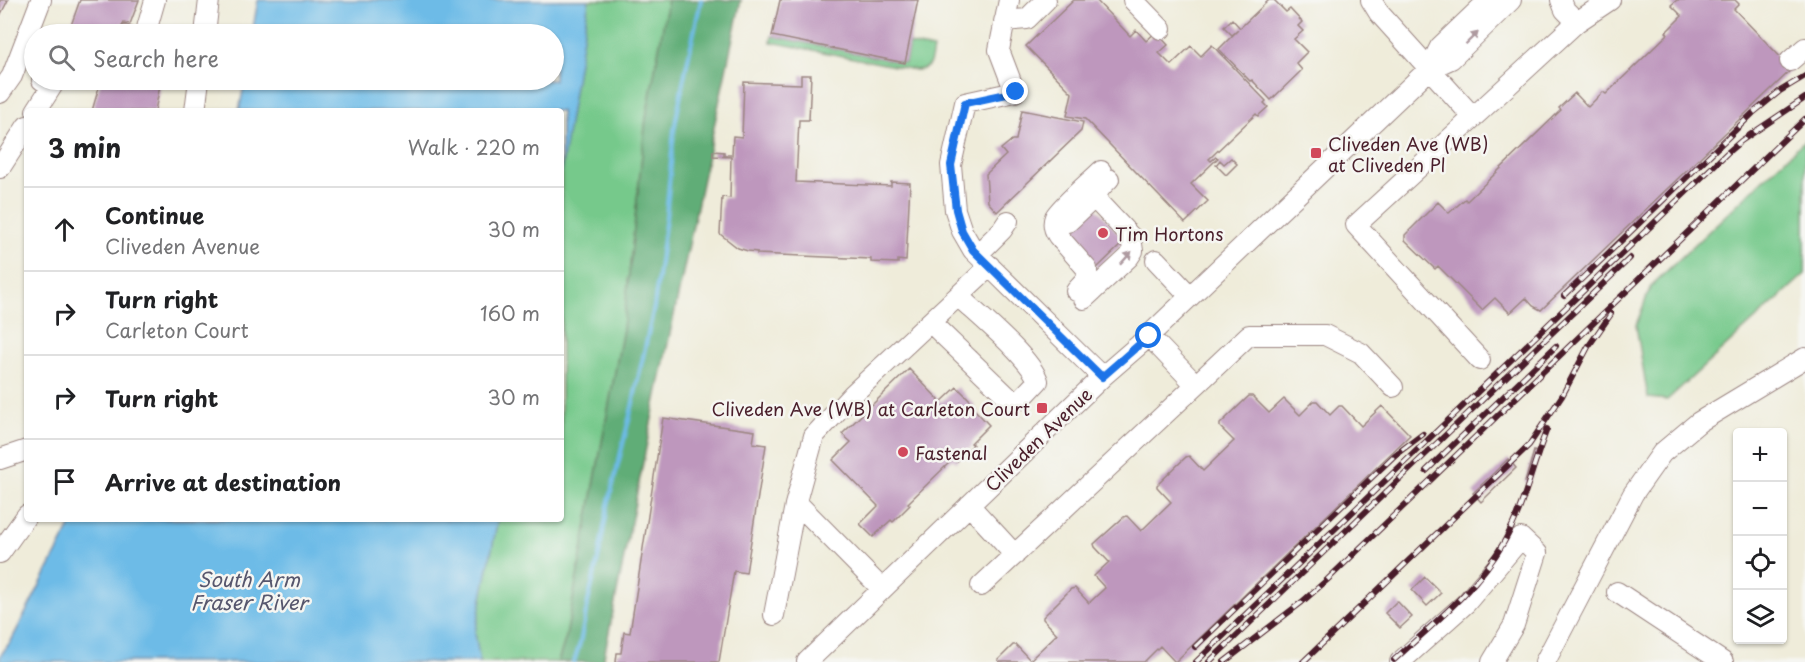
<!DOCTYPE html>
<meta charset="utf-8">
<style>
:root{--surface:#fff;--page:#f2f2f2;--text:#202124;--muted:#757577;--line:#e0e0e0}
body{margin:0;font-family:"Playpen Sans",sans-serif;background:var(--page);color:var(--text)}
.controls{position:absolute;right:18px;bottom:18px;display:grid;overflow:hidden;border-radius:6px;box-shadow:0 2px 4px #0004}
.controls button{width:54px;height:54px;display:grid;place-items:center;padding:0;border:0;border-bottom:2px solid var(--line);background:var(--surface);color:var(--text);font:30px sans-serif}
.stop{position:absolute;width:18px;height:18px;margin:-14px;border:4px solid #1a73e8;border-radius:50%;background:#fff}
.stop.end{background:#1a73e8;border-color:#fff;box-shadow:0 2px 6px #0008}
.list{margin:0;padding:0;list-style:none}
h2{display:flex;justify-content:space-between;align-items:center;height:78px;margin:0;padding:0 24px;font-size:26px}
h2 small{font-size:20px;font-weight:400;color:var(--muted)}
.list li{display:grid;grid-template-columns:39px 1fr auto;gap:18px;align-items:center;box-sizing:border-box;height:84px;padding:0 24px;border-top:2px solid var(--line)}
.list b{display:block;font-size:22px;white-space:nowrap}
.list p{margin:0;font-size:20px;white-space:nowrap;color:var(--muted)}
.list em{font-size:20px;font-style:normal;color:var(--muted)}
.icon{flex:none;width:33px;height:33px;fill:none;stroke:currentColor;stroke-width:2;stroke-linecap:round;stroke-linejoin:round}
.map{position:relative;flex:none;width:1805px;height:662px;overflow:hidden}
.search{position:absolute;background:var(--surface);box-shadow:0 2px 4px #0004;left:24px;top:24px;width:540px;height:66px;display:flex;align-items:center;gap:15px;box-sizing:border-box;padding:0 21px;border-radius:33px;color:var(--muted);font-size:22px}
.panel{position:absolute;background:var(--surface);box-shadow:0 2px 4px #0004;left:24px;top:108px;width:540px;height:414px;border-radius:6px}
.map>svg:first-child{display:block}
.green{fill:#76c98b;stroke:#60745b;stroke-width:1.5}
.forest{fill:#60ad77;stroke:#556651;stroke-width:1.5}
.water{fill:#6dbbe7;stroke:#5c6d89;stroke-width:1.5}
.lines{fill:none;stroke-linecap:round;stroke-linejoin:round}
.stream{stroke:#6dbbe7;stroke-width:4}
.building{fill:#be97bd}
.minor-casing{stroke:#9c8682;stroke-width:22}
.minor{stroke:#fff;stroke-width:20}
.rail-casing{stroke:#4a1f2b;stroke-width:6}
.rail{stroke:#f6f6f2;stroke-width:4;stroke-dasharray:11;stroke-linecap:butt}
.oneway{fill:#ae9aa0}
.route{stroke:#1a73e8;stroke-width:8}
.poi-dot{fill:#d1495b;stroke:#f6f6f2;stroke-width:2}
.labels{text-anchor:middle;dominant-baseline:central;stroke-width:5;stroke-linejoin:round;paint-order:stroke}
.poi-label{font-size:18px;fill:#4a1f2b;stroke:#f6f6f2;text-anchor:start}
.street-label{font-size:18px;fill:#4a1f2b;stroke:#f6f6f2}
.water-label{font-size:20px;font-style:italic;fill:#56566d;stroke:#f6f6f2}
</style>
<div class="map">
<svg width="1805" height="662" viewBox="0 0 1805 662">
<rect width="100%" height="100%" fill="#f6f6f2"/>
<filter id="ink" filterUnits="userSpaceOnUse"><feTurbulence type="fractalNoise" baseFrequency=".0167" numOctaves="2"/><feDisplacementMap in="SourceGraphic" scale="12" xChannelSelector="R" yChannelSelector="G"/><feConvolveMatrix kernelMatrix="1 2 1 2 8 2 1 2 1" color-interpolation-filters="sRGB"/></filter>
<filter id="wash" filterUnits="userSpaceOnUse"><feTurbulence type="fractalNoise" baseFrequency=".008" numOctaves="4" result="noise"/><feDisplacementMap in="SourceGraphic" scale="24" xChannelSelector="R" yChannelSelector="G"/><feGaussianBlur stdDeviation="1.35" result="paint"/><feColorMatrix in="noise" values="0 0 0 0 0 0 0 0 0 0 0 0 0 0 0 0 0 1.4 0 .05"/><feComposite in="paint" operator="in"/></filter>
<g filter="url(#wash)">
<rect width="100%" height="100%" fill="#efecda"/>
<path class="green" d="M560,0H668L646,118L623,329L566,637L558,662H435L478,519H561V111L554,80Z
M772,36L905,63L909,44L933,49C931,63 930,70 915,70L771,42Z
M1805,140V274L1667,400L1648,398L1636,325L1651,286Z"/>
<path class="forest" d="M668,0H741L650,428L603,662H558L566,637L623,329L646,118Z"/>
<path class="water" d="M258,0H589L561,173V111H239L245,80H554V34H252Z
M74,519H498L475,633L480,662H0V656L11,641Z"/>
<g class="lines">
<path class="stream" d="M574,662L580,643L588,602L599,555L608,505L632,407L654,307L666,217L674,130L685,73L701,0"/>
</g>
<g id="blocks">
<path class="building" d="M0,0H8L0,16Z
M80,0H139L130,24L124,22L118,34H68Z
M780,0H918L905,63L772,36Z
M1074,0H1096L1130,36L1136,30L1146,41L1156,32L1168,45L1159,53L1171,65L1191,46L1201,56L1212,45L1266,101L1264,103L1268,107L1258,116L1256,114L1209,159L1211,161L1216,157L1218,158L1191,184L1208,201L1185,223L1085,119L1067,116L1072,93L1026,46Z
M1269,0H1274L1286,12L1290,9L1302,22L1298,26L1303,31L1294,39L1307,52L1296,63L1302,70L1271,100L1252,80L1250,81L1219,49L1238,30L1232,35L1224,27L1232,19L1240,28Z
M1677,0H1735L1739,4L1734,9L1792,69L1541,310L1533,306L1526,298L1510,313L1495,298L1482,310L1438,266L1435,269L1405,240V235L1438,202L1449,213L1465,199L1467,201L1561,110L1559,108L1575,93L1588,107L1603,92L1606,94L1668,34L1666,32L1682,16L1671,5Z
M124,24L149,34H120Z
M801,75H811L809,120H799L796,182L891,186V182L910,183L906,261L898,260V263L871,262V259L757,254V252L748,251L738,248L720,234L722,197L730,198L731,157L713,156V151L724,152V155H732L733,136L742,137L744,82L801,84Z
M101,80H161L155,111H92Z
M1022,110L1083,122L1081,131L997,212L988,202L986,174L1006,155L1001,149L1012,140H1016Z
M1231,158L1237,164L1226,175L1216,165L1220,160L1224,164Z
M1094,205L1125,241L1097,268L1059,229Z
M909,369L941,402L957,387L975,405L972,407L989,425L971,443L973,445L956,462L953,459L908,503L910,505L893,522L891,520L873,537L860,524L878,506L833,460L851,442L842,434Z
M1249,396H1252L1269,413L1284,399L1300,415L1314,401H1317L1330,415L1339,406H1342L1361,426L1382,406L1410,435L1175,662L1160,646L1144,662H1000L998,660L1013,645H1016L1030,660L1057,634L1043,619V617L1071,589L1075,588L1089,603L1105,588L1094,576L1109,562L1095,547L1094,544L1124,517L1127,516L1141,531L1171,502L1157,487V485L1186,457L1189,456L1203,471L1234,441L1220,427V424Z
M663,418L755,431L753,443L766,445L746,573L734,571L719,662H616L617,653H621L624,632L630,633Z
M1534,451L1540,453L1530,484L1525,482Z
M1508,459L1516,468L1481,502L1473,493Z
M1425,577L1441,593L1427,606L1412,590Z
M1397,601L1412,617L1400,628L1385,613Z"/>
</g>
</g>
<g filter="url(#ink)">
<use href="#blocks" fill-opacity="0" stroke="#9c8682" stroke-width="1.5"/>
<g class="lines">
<g class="minor-casing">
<path id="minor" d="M1009,0L999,50L1015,92L965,103L951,165L955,210L962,231L973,250L1102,377
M1133,0L1161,29
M1371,0L1379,13L1473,117
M1004,21L1027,19L1046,0
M1577,22L1610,0
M147,28L155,0
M205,34L209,0
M1790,61L1805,48
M1429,69L1440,47L1489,0
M0,93L12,76L41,0
M36,111L52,86L42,80
M195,111L199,80
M0,168L27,126
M1068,222L1097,195
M978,254L1002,230L1008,221
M1156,260L1190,296
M1076,291L1087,279V269L1058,236C1054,230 1052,224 1055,217C1060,207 1092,180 1101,171
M1084,299L1129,257L1133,251L1131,237L1099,203C1094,192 1101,187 1109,179
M930,322L1010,399H1021L1038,381C1030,357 978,315 958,296
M1480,360L1356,225L1577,22L1565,10L1561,0
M1196,385L1249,335H1325L1361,353L1393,387
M0,459L27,450
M796,502L882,589
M969,505L1015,555
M0,553L27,515
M981,586L1196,385L1149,336
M1617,592L1723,662
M774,615L795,505L814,436L853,394L990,266
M807,662L1102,377L1139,345L1429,69L1451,59L1511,0
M1400,662L1466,603L1521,538L1537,553L1514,625L1492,662
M1545,662L1633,494L1662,453L1699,422L1805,358"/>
</g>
<use href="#minor" class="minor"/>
<g class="rail-casing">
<path id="rail" d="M1564,296L1753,113L1780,91L1805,76
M1426,471L1556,346
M1195,647L1395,455L1423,434
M1394,660C1433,624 1477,589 1504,542C1524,507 1532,466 1547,429
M1196,662L1727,153L1741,141L1805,98
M1209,662L1630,258
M1224,662L1302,602L1327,580L1805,119
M1303,662L1529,445L1562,396L1588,347L1611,314"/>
</g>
<use href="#rail" class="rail"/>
</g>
<defs><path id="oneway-solid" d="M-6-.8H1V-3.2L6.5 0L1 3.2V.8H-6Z" transform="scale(1.5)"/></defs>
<g class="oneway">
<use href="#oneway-solid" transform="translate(1472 38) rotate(-44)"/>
<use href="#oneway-solid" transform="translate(1126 258) rotate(-48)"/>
</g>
</g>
<g class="lines" filter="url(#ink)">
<path class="route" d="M1016,92L965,103L951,165L956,210L962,231L973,250L1102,377L1149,336"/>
</g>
<g class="poi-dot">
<rect x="1310" y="147" width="12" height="12" rx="3"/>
<circle cx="1103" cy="233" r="6"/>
<rect x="1036" y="402" width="12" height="12" rx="3"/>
<circle cx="903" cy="452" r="6"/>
</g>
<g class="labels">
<g class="poi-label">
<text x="1328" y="143">Cliveden Ave (WB)<tspan x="1328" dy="21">at Cliveden Pl</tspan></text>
<text x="1115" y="233">Tim Hortons</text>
<text x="1030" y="408" text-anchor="end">Cliveden Ave (WB) at Carleton Court</text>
<text x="915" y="452">Fastenal</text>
</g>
<g class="street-label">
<text transform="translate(1038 439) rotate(-44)">Cliveden Avenue</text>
</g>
<g class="water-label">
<text x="249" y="579">South Arm<tspan x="249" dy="23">Fraser River</tspan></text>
</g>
</g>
</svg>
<div class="controls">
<button>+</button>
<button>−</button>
<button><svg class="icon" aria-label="locate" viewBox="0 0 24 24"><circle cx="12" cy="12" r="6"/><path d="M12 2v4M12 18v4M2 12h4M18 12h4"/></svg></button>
<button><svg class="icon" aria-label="layers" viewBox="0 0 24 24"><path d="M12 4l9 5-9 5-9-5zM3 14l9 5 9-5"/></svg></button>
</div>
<div class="stop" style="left:1149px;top:336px"></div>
<div class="stop end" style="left:1016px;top:92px"></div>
<div class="search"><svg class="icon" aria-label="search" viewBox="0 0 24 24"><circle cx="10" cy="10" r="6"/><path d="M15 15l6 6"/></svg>Search here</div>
<section class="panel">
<h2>3 min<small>Walk · 220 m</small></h2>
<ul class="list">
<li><svg class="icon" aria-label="ahead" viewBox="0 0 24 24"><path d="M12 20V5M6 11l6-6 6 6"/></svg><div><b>Continue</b><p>Cliveden Avenue</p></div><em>30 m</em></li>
<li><svg class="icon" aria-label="right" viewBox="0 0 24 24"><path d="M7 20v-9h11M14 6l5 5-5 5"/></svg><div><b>Turn right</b><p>Carleton Court</p></div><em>160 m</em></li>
<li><svg class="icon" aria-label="right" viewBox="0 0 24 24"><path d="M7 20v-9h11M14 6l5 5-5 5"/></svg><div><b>Turn right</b></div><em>30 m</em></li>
<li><svg class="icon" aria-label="arrive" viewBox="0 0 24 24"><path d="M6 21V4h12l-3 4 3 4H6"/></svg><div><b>Arrive at destination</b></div></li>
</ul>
</section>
</div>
